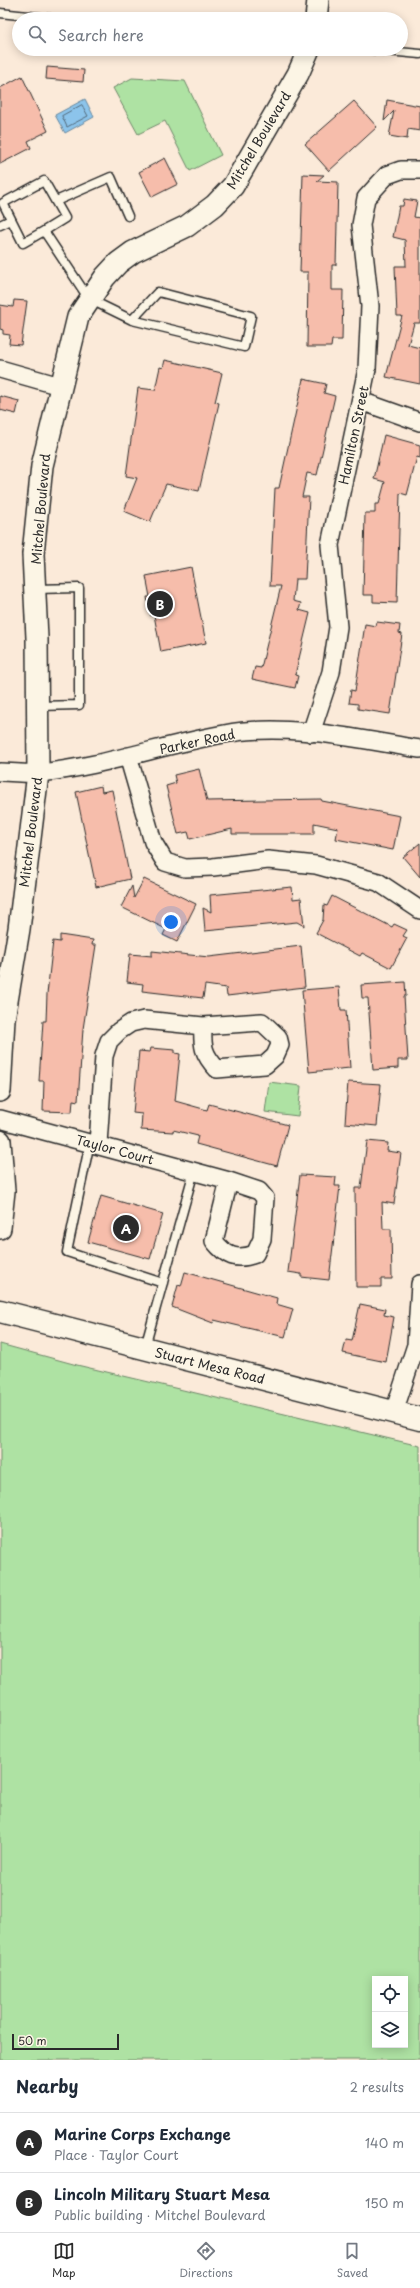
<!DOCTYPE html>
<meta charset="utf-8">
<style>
:root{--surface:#fff;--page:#f6f6f7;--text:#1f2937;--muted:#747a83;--line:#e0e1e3;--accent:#2b2b2b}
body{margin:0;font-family:"Playpen Sans",sans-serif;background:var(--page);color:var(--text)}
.controls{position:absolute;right:12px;bottom:12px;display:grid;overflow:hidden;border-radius:0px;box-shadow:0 2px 10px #0003}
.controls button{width:36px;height:36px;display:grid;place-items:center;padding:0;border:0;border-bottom:1px solid var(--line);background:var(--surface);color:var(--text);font:20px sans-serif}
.scale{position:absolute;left:12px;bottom:10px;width:107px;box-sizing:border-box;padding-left:4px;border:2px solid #2b2b2b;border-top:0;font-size:11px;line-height:14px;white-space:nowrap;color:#2b2b2b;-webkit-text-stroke:3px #fcf5e5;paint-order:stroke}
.you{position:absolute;left:171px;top:922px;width:14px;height:14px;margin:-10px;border:3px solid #fff;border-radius:50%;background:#1a73e8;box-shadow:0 0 0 6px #1a73e833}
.badge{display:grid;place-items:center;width:26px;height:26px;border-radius:50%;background:var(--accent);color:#fff;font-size:13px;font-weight:700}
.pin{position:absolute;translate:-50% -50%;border:2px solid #fff;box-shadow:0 1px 4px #0006}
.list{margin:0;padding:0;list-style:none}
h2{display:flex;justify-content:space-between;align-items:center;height:52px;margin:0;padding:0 16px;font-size:17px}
h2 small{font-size:13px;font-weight:400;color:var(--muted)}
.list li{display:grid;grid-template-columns:26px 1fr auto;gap:12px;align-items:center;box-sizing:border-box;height:60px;padding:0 16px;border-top:1px solid var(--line)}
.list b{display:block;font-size:15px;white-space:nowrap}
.list p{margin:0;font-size:13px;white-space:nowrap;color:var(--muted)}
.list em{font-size:13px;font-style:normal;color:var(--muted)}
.icon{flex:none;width:22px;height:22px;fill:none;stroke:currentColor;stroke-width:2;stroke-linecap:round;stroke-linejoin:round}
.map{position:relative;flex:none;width:420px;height:2060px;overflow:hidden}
.search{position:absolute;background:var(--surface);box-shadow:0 2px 10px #0003;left:12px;right:12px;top:12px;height:44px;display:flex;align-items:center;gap:10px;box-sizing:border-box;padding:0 14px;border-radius:22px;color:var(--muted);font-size:15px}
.sheet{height:172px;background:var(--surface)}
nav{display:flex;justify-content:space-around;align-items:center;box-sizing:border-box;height:56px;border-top:1px solid var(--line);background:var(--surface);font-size:11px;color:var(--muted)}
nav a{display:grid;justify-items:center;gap:2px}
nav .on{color:var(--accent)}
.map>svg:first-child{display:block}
.green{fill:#aee2a3;stroke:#6c8667;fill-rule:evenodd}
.water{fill:#8cc4eb;stroke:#65879e}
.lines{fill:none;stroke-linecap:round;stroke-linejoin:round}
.shore{stroke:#526878;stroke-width:1}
.building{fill:#f6bdab;stroke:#2b2b2b}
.service-casing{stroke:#2b2b2b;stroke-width:11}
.minor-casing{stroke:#2b2b2b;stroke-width:20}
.tertiary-casing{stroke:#2b2b2b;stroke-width:24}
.secondary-casing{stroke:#2b2b2b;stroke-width:25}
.service{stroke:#fcf5e5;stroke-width:8}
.minor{stroke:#fcf5e5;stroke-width:17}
.tertiary{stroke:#fcf5e5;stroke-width:21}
.secondary{stroke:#fcf5e5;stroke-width:22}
.labels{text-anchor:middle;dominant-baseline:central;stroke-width:3;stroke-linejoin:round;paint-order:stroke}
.street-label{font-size:13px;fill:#2b2b2b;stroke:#fcf5e5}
</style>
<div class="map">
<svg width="420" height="2060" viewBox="0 0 420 2060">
<rect width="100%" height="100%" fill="#fbead9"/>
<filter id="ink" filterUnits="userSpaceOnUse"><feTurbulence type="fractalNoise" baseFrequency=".025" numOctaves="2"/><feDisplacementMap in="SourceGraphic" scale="8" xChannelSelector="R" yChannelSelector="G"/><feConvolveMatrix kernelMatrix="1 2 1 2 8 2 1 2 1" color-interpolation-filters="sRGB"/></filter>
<g filter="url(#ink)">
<path class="green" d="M132,78L185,81L221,155L190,171L165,121L138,134L113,88Z
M269,1082L301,1086L298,1116L265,1112Z
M0,1344L77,1365L420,1446V2060H0ZM375,1979H405V2045H375Z"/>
<path class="water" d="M85,99L94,117L65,133L55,115Z"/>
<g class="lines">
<path class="shore" d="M82,105L88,116L67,127L62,116Z"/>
</g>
<path class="building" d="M47,67L84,70L83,82L46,79Z
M22,76L48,131L28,141L31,148L0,164V88Z
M387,100L420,106V131L408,129L407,139L389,136L394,111L384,121Z
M354,101L377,127L329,171L305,144Z
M165,158L178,184L152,197L139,172Z
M303,174L324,175L317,181L338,182L336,265H332V290H343L342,340H332L331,347H307L308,272H300Z
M404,199L417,201L414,217L420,218V323H414L408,345L420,348V384L386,377L402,316H397L395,266H406L405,240L393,237L399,206H403Z
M14,300L27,301L21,345L9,344L10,335L3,334V330L0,329V305L13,307Z
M165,360L222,373L215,402L219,403L199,491L166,484L150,522L124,511L137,478L126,476L138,388L155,390L160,367L163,368Z
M303,379L326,384L324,393L335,396L317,475L307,473L302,497H309L305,579H295L293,601L301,603L299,610L310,613L295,675L298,676L295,688L252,679L255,667L261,668L281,586H270L275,488H279Z
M0,396L19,401L16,414L0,410Z
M384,435L420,445V458L417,457L407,495L400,493L397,603L373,602V595H363L365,513H375V504H379L385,482L374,479Z
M191,567L206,643L161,652L154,615L151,616L149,610L147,597H150L146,576Z
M377,622L400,625L399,633L402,634L390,714L358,709V704L349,703L351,690L355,691L365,624L376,626Z
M199,769L207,801L321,799L322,801L400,816L393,850L336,839L338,828L314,823V834H232V829L190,839L188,832L178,834L166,786L176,783L174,775Z
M101,786L102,792L112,790L130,879L96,887L76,792Z
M420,843V877L403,857Z
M144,879L196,904L177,942L163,935L166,929L121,907L132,886L134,898Z
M292,887L293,899L301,898L304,926L297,922L205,931L203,908L211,912L210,895Z
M332,896L392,927L394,924L407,930L403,936L407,938L391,968L362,953L360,956L316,933L323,920L324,905L327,906Z
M60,935L93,940L92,945H96L83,1029L78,1101L73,1100L72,1112L43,1111L44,1081H39L43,1021H46L47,994L53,941L60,942Z
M301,946L305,987L227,996L226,988L205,985L203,998L142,991L143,984L127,982L130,954L152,956V951L209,957Z
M405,982L406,996H404L408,1060H398V1068L373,1070L368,998H362L361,985Z
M339,987L341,1010H346L350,1068L309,1072L302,990Z
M151,1048L175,1050V1053L180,1054L175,1101L207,1110L209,1104L288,1125L277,1166L196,1144L198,1136L173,1130V1132L141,1130L142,1114L133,1113L139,1051L150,1052Z
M348,1082L381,1084L377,1126L345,1123Z
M367,1141L388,1143L387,1151L401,1153L394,1204L382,1202L383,1229H391L392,1279H381V1287H356L355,1188H361Z
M300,1175L336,1177L335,1186H340L329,1280L301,1277V1274L288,1272Z
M101,1196L163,1214L150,1259L88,1242Z
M185,1272L277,1298L276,1304L293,1309L285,1337L214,1320L213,1323L172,1307L178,1285L181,1286Z
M360,1304L385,1309L384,1315L394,1317L386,1362L343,1353L346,1340L352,1341Z"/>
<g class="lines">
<g class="service-casing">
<path id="service" d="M0,13L56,19
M366,49L420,54
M56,201L111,177L128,216
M0,225L11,220
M44,231L23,243L3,203L44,181L65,218L44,231L89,299L132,320L244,347L251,316L158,292L132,320
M35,589L79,588V705L38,706
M90,1142L67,1252L163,1283
M145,1347L194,1171"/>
</g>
<g class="minor-casing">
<path id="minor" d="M0,369L60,386
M361,401L420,422
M311,733L331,672L338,627L330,545L367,369L370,306L361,225L366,198L387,175L401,170H420
M128,756L153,842L165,862L185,868L213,867L268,860L316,865L378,882L420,910
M0,772C13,772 27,774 39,773C102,767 162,745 224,734C288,722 357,739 420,749
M0,1119L229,1181L259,1191L265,1198L262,1239L255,1254C236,1261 226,1256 214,1241L229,1181
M98,1144L104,1056L109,1041L119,1031L131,1023L144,1020L203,1026L262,1022L278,1037L280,1045L275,1056L265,1065L217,1069C203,1054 202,1046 203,1026
M394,1412L416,1345L420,1284"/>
</g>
<g class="tertiary-casing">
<path id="tertiary" d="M316,19L318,0
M0,1091L4,1019L19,929L38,773L37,638L33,554L42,466L78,317L105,277L118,263L133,252L187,226L215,205L233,186L298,74L309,49
M0,1141L4,1191L0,1228"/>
</g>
<g class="secondary-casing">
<path id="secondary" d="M0,1311L420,1419"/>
</g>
<use href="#service" class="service"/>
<use href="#minor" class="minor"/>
<use href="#tertiary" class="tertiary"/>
<use href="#secondary" class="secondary"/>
</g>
</g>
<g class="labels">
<g class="street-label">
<text transform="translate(258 140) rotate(-59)">Mitchel Boulevard</text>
<text transform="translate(353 435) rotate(-78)">Hamilton Street</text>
<text transform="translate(40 509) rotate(-85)">Mitchel Boulevard</text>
<text transform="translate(197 741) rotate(-12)">Parker Road</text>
<text transform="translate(30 832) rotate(-83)">Mitchel Boulevard</text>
<text transform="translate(115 1149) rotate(15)">Taylor Court</text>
<text transform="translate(210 1365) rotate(14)">Stuart Mesa Road</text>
</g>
</g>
</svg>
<div class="controls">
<button><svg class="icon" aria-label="locate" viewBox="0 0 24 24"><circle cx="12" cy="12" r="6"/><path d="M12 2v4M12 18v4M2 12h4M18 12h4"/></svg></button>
<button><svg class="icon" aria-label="layers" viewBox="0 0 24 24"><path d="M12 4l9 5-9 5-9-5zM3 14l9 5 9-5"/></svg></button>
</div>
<div class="scale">50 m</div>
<div class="you"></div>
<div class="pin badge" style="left:126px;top:1228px">A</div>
<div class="pin badge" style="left:160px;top:604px">B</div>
<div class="search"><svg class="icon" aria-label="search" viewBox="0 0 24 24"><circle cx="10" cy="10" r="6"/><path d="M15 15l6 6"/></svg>Search here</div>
</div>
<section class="sheet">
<h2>Nearby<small>2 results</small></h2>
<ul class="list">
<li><span class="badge">A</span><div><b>Marine Corps Exchange</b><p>Place · Taylor Court</p></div><em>140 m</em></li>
<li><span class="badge">B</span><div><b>Lincoln Military Stuart Mesa</b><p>Public building · Mitchel Boulevard</p></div><em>150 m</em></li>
</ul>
</section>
<nav>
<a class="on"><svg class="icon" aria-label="map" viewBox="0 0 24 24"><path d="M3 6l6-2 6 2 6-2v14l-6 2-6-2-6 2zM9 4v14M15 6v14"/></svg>Map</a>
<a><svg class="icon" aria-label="directions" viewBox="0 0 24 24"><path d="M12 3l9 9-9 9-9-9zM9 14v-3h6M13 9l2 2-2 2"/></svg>Directions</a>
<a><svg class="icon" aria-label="saved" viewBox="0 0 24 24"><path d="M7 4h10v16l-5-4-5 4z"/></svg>Saved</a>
</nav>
